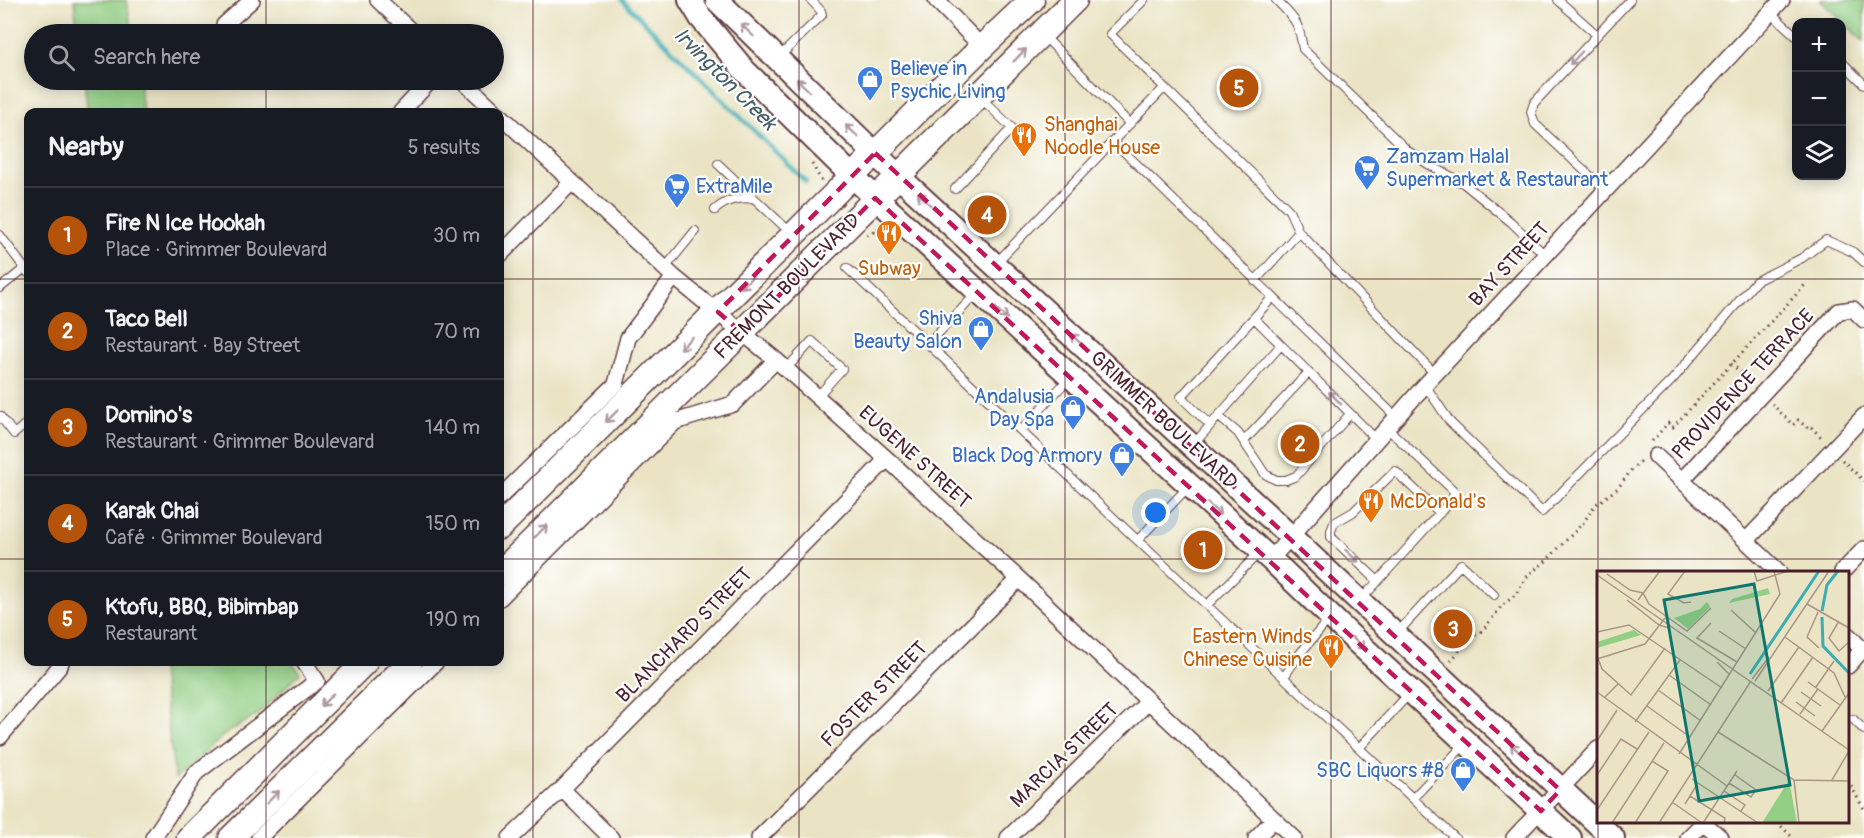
<!DOCTYPE html>
<meta charset="utf-8">
<style>
:root{--surface:#171b24;--page:#242831;--text:#f1f3f6;--muted:#9ea1a6;--line:#363941;--accent:#b45309}
body{margin:0;font-family:Pangolin,sans-serif;background:var(--page);color:var(--text)}
.controls{position:absolute;right:18px;top:18px;display:grid;overflow:hidden;border-radius:12px;box-shadow:0 3px 15px #0003}
.controls button{width:54px;height:54px;display:grid;place-items:center;padding:0;border:0;border-bottom:2px solid var(--line);background:var(--surface);color:var(--text);font:30px sans-serif}
.you{position:absolute;left:1156px;top:513px;width:21px;height:21px;margin:-15px;border:4px solid #fff;border-radius:50%;background:#1a73e8;box-shadow:0 0 0 9px #1a73e833}
.badge{display:grid;place-items:center;width:39px;height:39px;border-radius:50%;background:var(--accent);color:#fff;font-size:20px;font-weight:700}
.pin{position:absolute;translate:-50% -50%;border:3px solid #fff;box-shadow:0 2px 6px #0006}
.list{margin:0;padding:0;list-style:none}
h2{display:flex;justify-content:space-between;align-items:center;height:78px;margin:0;padding:0 24px;font-size:26px}
h2 small{font-size:20px;font-weight:400;color:var(--muted)}
.list li{display:grid;grid-template-columns:39px 1fr auto;gap:18px;align-items:center;box-sizing:border-box;height:96px;padding:0 24px;border-top:2px solid var(--line)}
.list b{display:block;font-size:22px;white-space:nowrap}
.list p{margin:0;font-size:20px;white-space:nowrap;color:var(--muted)}
.list em{font-size:20px;font-style:normal;color:var(--muted)}
.icon{flex:none;width:33px;height:33px;fill:none;stroke:currentColor;stroke-width:2;stroke-linecap:round;stroke-linejoin:round}
.map{position:relative;flex:none;width:1864px;height:838px;overflow:hidden}
.search{position:absolute;background:var(--surface);box-shadow:0 3px 15px #0003;left:24px;top:24px;width:480px;height:66px;display:flex;align-items:center;gap:15px;box-sizing:border-box;padding:0 21px;border-radius:33px;color:var(--muted);font-size:22px}
.panel{position:absolute;background:var(--surface);box-shadow:0 3px 15px #0003;left:24px;top:108px;width:480px;height:558px;border-radius:12px}
.map>svg:first-child{display:block}
.green{fill:#92ce83;stroke:#6e7657;stroke-width:1.5}
.lines{fill:none;stroke-linecap:round;stroke-linejoin:round}
.stream{stroke:#3cadb4;stroke-width:4.5}
.lane-casing{stroke:#623d42;stroke-width:10}
.street-casing{stroke:#623d42;stroke-width:18}
.secondary-casing{stroke:#623d42;stroke-width:26}
.primary-casing{stroke:#623d42;stroke-width:27}
.path{stroke:#623d42;stroke-width:3;stroke-dasharray:1.5 4.5;stroke-linecap:butt}
.lane{stroke:#fff;stroke-width:8}
.street{stroke:#fff;stroke-width:15}
.secondary{stroke:#fff;stroke-width:22}
.primary{stroke:#fff;stroke-width:24}
.oneway{stroke:#ae9aa0}
.marked{fill:none;stroke:#c2185b;stroke-width:4.5;stroke-dasharray:12 8;stroke-linejoin:round}
.grid{fill:none;stroke:#4a1f2b;stroke-width:1.5;stroke-opacity:0.55}
.labels{text-anchor:middle;dominant-baseline:central;stroke-width:4.5;stroke-linejoin:round;paint-order:stroke}
.shop-label{font-size:20px;fill:#366cbe;stroke:#fff;text-anchor:end}
.food-label{font-size:20px;fill:#c56008;stroke:#fff;text-anchor:start}
.street-label{font-size:20px;fill:#4a1f2b;stroke:#fff}
.water-label{font-size:21px;font-style:italic;fill:#445f69;stroke:#fff}
.inset-river{fill:none;stroke:#3cadb4;stroke-width:3}
.inset-road{fill:none;stroke:#aa9587;stroke-width:1.5}
.view{fill:#0f766e;fill-opacity:0.15;stroke:#0f766e;stroke-width:3}
.inset-edge{fill:none;stroke:#4a1f2b;stroke-width:3}
</style>
<div class="map">
<svg width="1864" height="838" viewBox="0 0 1864 838">
<rect width="100%" height="100%" fill="#fff"/>
<filter id="ink" filterUnits="userSpaceOnUse"><feTurbulence type="fractalNoise" baseFrequency=".0167" numOctaves="2"/><feDisplacementMap in="SourceGraphic" scale="12" xChannelSelector="R" yChannelSelector="G"/><feConvolveMatrix kernelMatrix="1 2 1 2 8 2 1 2 1" color-interpolation-filters="sRGB"/></filter>
<filter id="wash" filterUnits="userSpaceOnUse"><feTurbulence type="fractalNoise" baseFrequency=".008" numOctaves="4" result="noise"/><feDisplacementMap in="SourceGraphic" scale="24" xChannelSelector="R" yChannelSelector="G"/><feGaussianBlur stdDeviation="1.35" result="paint"/><feColorMatrix in="noise" values="0 0 0 0 0 0 0 0 0 0 0 0 0 0 0 0 0 1.4 0 .05"/><feComposite in="paint" operator="in"/></filter>
<g filter="url(#wash)">
<rect width="100%" height="100%" fill="#eae4c5"/>
<path class="green" d="M74,0H126L133,34H78Z
M1820,0H1864V42Z
M84,80H139L143,112H88Z
M160,662H292L300,673L256,716L225,734L175,779Z"/>
<g class="lines">
<path class="stream" d="M622,0L806,182"/>
</g>
</g>
<g filter="url(#ink)">
<g class="lines">
<g class="lane-casing">
<path id="lane" d="M1144,0L1110,34L1289,210L1299,232L1435,374
M1276,0C1295,19 1299,22 1303,49L1408,151L1428,164L1463,183L1511,222L1545,255
M1558,0L1597,35
M1771,13L1796,36
M1043,35L1130,124
M778,58L822,15L821,11L811,0
M1842,62L1864,84
M1113,141L1396,417
M718,164L791,233
M955,189L1012,128L982,99
M1606,191L1535,124L1531,112L1534,103L1630,0
M715,210C727,199 738,198 754,198
M0,235L28,273
M997,262L1164,88
M665,268L695,231
M847,268L1455,838
M1255,281L1299,232
M0,288L25,268
M1254,318L1376,439
M928,344L977,293
M786,369L812,341L842,369L817,397
M1425,385L1450,422L1542,512L1673,379L1756,281L1802,258L1826,240L1853,252L1864,262
M0,416L14,434L28,422
M1218,416L1238,433L1265,474L1276,480H1286L1296,476L1350,414
M1210,425L1181,397L1272,298
M1021,431L1069,378
M1244,441L1309,372
M1193,445L1281,345
M1138,540L1188,487
M1378,581L1331,537V531L1334,523L1353,512L1395,471L1440,513
M1360,601L1454,497L1453,490L1387,428
M1207,605L1259,553
M1398,632L1461,564L1494,595
M1284,677L1298,656L1329,619
M1853,719L1864,730
M1359,748L1409,694
M1413,798L1464,745"/>
</g>
<g class="street-casing">
<path id="street" d="M378,0L414,34
M936,0L982,47
M224,25L252,0
M462,80L496,112
M401,112L431,80
M500,115L674,277L776,360L887,459L1019,579L1294,838
M500,255L571,183
M1656,456L1779,572
M1682,480L1839,311L1853,309L1864,320
M500,497L616,384L628,338L674,277
M1746,541L1864,416
M1270,560L1425,385L1782,0
M1842,572L1864,549
M500,598L675,422L733,404L776,360
M1848,635L1864,651
M1848,666L1864,648
M0,737L60,666L61,662
M562,789L611,838
M1703,822L1721,838
M153,838L197,772L317,681L304,662
M259,838L436,662
M510,838L562,789L887,459
M759,838L1019,579
M1008,838L1149,701
M1256,838L1274,819
M1514,838L1598,749
M1688,838L1704,822"/>
</g>
<g class="secondary-casing">
<path id="secondary" d="M690,0L701,18L745,71L852,176L1281,569L1356,641L1570,838
M717,0L898,176L1290,536L1613,838"/>
</g>
<g class="primary-casing">
<path id="primary" d="M500,527L982,47L1032,0
M500,573L1075,0
M189,838L365,662
M231,838L410,662"/>
</g>
<path class="path" d="M812,164L822,182
M874,232L891,237
M867,235L882,226
M1731,364L1752,381
M1772,404L1793,425L1798,420L1809,429L1811,427L1822,438
M1652,441L1668,423L1673,427L1805,285
M1842,460L1864,481
M1451,661L1466,642L1483,630L1501,607L1516,594L1528,575L1546,561L1583,523L1595,505L1618,488L1632,469L1642,460
M1848,781L1864,809
M1777,822L1793,838"/>
<use href="#lane" class="lane"/>
<use href="#street" class="street"/>
<use href="#secondary" class="secondary"/>
<use href="#primary" class="primary"/>
</g>
<defs><path id="oneway-shaft" d="M-6 0H5M1.5-3L5.5 0L1.5 3" fill="none" stroke-width="1.6" stroke-linecap="round" stroke-linejoin="round" transform="scale(1.5)"/></defs>
<g class="oneway">
<use href="#oneway-shaft" transform="translate(747 30) rotate(-136)"/>
<use href="#oneway-shaft" transform="translate(1020 55) rotate(-45)"/>
<use href="#oneway-shaft" transform="translate(1576 58) rotate(133)"/>
<use href="#oneway-shaft" transform="translate(803 85) rotate(-136)"/>
<use href="#oneway-shaft" transform="translate(852 131) rotate(-137)"/>
<use href="#oneway-shaft" transform="translate(924 199) rotate(-137)"/>
<use href="#oneway-shaft" transform="translate(747 282) rotate(135)"/>
<use href="#oneway-shaft" transform="translate(1001 313) rotate(43)"/>
<use href="#oneway-shaft" transform="translate(1077 340) rotate(-137)"/>
<use href="#oneway-shaft" transform="translate(686 343) rotate(135)"/>
<use href="#oneway-shaft" transform="translate(1335 398) rotate(-135)"/>
<use href="#oneway-shaft" transform="translate(612 416) rotate(135)"/>
<use href="#oneway-shaft" transform="translate(1214 509) rotate(42)"/>
<use href="#oneway-shaft" transform="translate(541 531) rotate(-45)"/>
<use href="#oneway-shaft" transform="translate(1352 556) rotate(43)"/>
<use href="#oneway-shaft" transform="translate(1358 643) rotate(43)"/>
<use href="#oneway-shaft" transform="translate(327 700) rotate(134)"/>
<use href="#oneway-shaft" transform="translate(1517 750) rotate(-137)"/>
<use href="#oneway-shaft" transform="translate(273 797) rotate(-45)"/>
</g>
</g>
<path class="marked" d="M875,153L1560,790L1541,811L875,198L742,333L718,312Z"/>
<path class="grid" d="M266,0V34M533,0V838M799,0V838M1065,0V838M1331,0V838M1598,0V838M266,80V112M0,279H28M500,279H1864M0,559H28M500,559H1864M266,662V838"/>
<defs>
<g id="shop-pin" transform="scale(1.35)"><path d="M0 17L-7.5 6A9.5 9.5 0 1 1 7.5 6Z" fill="#3f7fe0" stroke="#fff"/><path d="M-5-2.5h2.3a2.7 3.5 0 0 1 5.4 0H5L5.5 6h-11ZM-1.5-2.5h3a1.5 2.3 0 0 0-3 0Z" fill="#fff"/></g>
<g id="restaurant-pin" transform="scale(1.35)"><path d="M0 17L-7.5 6A9.5 9.5 0 1 1 7.5 6Z" fill="#e8710a" stroke="#fff"/><path d="M-5-6h1v4h1v-4h1v4h1v-4h1v5L-1.5 .5V6h-2V.5L-5-1ZM5-6V6H3V1.5H1.5Q1.5-4 5-6Z" fill="#fff"/></g>
<g id="supermarket-pin" transform="scale(1.35)"><path d="M0 17L-7.5 6A9.5 9.5 0 1 1 7.5 6Z" fill="#3f7fe0" stroke="#fff"/><path d="M-6-5.5h2.5l.6 2H6L4.5 2H-2.5L-4.4-4H-6ZM-1.5 3.2a1.3 1.3 0 1 0 .1 0ZM3 3.2a1.3 1.3 0 1 0 .1 0Z" fill="#fff"/></g>
</defs>
<g fill-rule="evenodd">
<use href="#shop-pin" x="870" y="79"/>
<use href="#restaurant-pin" x="1024" y="135"/>
<use href="#supermarket-pin" x="1367" y="168"/>
<use href="#supermarket-pin" x="677" y="186"/>
<use href="#restaurant-pin" x="889" y="233"/>
<use href="#shop-pin" x="981" y="329"/>
<use href="#shop-pin" x="1073" y="408"/>
<use href="#shop-pin" x="1122" y="455"/>
<use href="#restaurant-pin" x="1371" y="501"/>
<use href="#restaurant-pin" x="1331" y="647"/>
<use href="#shop-pin" x="1463" y="770"/>
</g>
<g class="labels">
<g class="shop-label">
<text x="890" y="68" text-anchor="start">Believe in<tspan x="890" dy="23">Psychic Living</tspan></text>
<text x="1386" y="156" text-anchor="start">Zamzam Halal<tspan x="1386" dy="23">Supermarket &amp; Restaurant</tspan></text>
<text x="696" y="186" text-anchor="start">ExtraMile</text>
<text x="962" y="318">Shiva<tspan x="962" dy="23">Beauty Salon</tspan></text>
<text x="1054" y="396">Andalusia<tspan x="1054" dy="23">Day Spa</tspan></text>
<text x="1102" y="455">Black Dog Armory</text>
<text x="1444" y="770">SBC Liquors #8</text>
</g>
<g class="food-label">
<text x="1044" y="124">Shanghai<tspan x="1044" dy="23">Noodle House</tspan></text>
<text x="889" y="268" text-anchor="middle">Subway</text>
<text x="1390" y="501">McDonald's</text>
<text x="1312" y="636" text-anchor="end">Eastern Winds<tspan x="1312" dy="23">Chinese Cuisine</tspan></text>
</g>
<g class="street-label">
<text transform="translate(1509 264) rotate(-47)">BAY STREET</text>
<text transform="translate(787 286) rotate(-45)">FREMONT BOULEVARD</text>
<text transform="translate(1743 384) rotate(-47)">PROVIDENCE TERRACE</text>
<text transform="translate(1164 420) rotate(43)">GRIMMER BOULEVARD</text>
<text transform="translate(915 457) rotate(42)">EUGENE STREET</text>
<text transform="translate(684 635) rotate(-45)">BLANCHARD STREET</text>
<text transform="translate(874 694) rotate(-45)">FOSTER STREET</text>
<text transform="translate(1064 755) rotate(-44)">MARCIA STREET</text>
</g>
<g class="water-label">
<text transform="translate(725 79) rotate(45)">Irvington Creek</text>
</g>
</g>
<g transform="translate(1597 571)">
<rect width="252" height="252" fill="#eae4c5"/>
<path d="M171,17L173,23L132,32L135,28ZM110,31L113,36L91,58L77,47L103,38ZM37,59L44,64L0,77V71ZM192,209L200,252H165Z" fill="#92ce83"/>
<path class="inset-river" d="M225,40L230,14L241,0M225,46L226,75L252,102M153,103L222,0"/>
<path class="inset-road" d="M88,0L71,23L87,32L94,31M157,0L160,10L191,0M10,3L33,19L46,22L52,33L90,60L114,37M0,4L252,179M30,29L62,54L72,57M41,29L63,0M210,33L252,57M134,39L159,62M221,41L210,66L222,77M242,50L232,67L242,80L252,71M114,52L100,67L140,91M122,60L149,78M0,61L32,54L125,117M188,66L237,102L248,126M1,87L5,98L34,124L68,77M0,88L48,73L68,47M120,91L133,104M72,104L114,134M155,108L172,86M158,110L232,0M211,111L243,134M219,116L237,90M61,119L104,150M171,120L202,76M0,121L130,215M204,121L224,135M8,126L21,113M199,131L218,145M184,132L216,86M50,135L93,166M203,143L221,118M38,151L83,89M225,160L252,122M121,161L197,209L252,210M0,170L20,139M82,183L183,23L177,0M0,204L24,168L40,178M95,208L161,252M197,209L202,252M235,209L252,180M132,212L154,226L159,219L138,204M127,220L148,234L144,240M93,225L128,247L127,252M75,231L105,252M88,233L101,212M0,239L52,161M15,252L67,172M38,252L71,200L55,190M62,252L154,110M106,252L140,200"/>
<path class="view" d="M157,13L193,214L102,230L67,29Z"/>
<rect width="252" height="252" class="inset-edge"/>
</g>
</svg>
<div class="controls">
<button>+</button>
<button>−</button>
<button><svg class="icon" aria-label="layers" viewBox="0 0 24 24"><path d="M12 4l9 5-9 5-9-5zM3 14l9 5 9-5"/></svg></button>
</div>
<div class="you"></div>
<div class="pin badge" style="left:1203px;top:550px">1</div>
<div class="pin badge" style="left:1300px;top:444px">2</div>
<div class="pin badge" style="left:1453px;top:629px">3</div>
<div class="pin badge" style="left:987px;top:215px">4</div>
<div class="pin badge" style="left:1239px;top:88px">5</div>
<div class="search"><svg class="icon" aria-label="search" viewBox="0 0 24 24"><circle cx="10" cy="10" r="6"/><path d="M15 15l6 6"/></svg>Search here</div>
<section class="panel">
<h2>Nearby<small>5 results</small></h2>
<ul class="list">
<li><span class="badge">1</span><div><b>Fire N Ice Hookah</b><p>Place · Grimmer Boulevard</p></div><em>30 m</em></li>
<li><span class="badge">2</span><div><b>Taco Bell</b><p>Restaurant · Bay Street</p></div><em>70 m</em></li>
<li><span class="badge">3</span><div><b>Domino's</b><p>Restaurant · Grimmer Boulevard</p></div><em>140 m</em></li>
<li><span class="badge">4</span><div><b>Karak Chai</b><p>Café · Grimmer Boulevard</p></div><em>150 m</em></li>
<li><span class="badge">5</span><div><b>Ktofu, BBQ, Bibimbap</b><p>Restaurant</p></div><em>190 m</em></li>
</ul>
</section>
</div>
